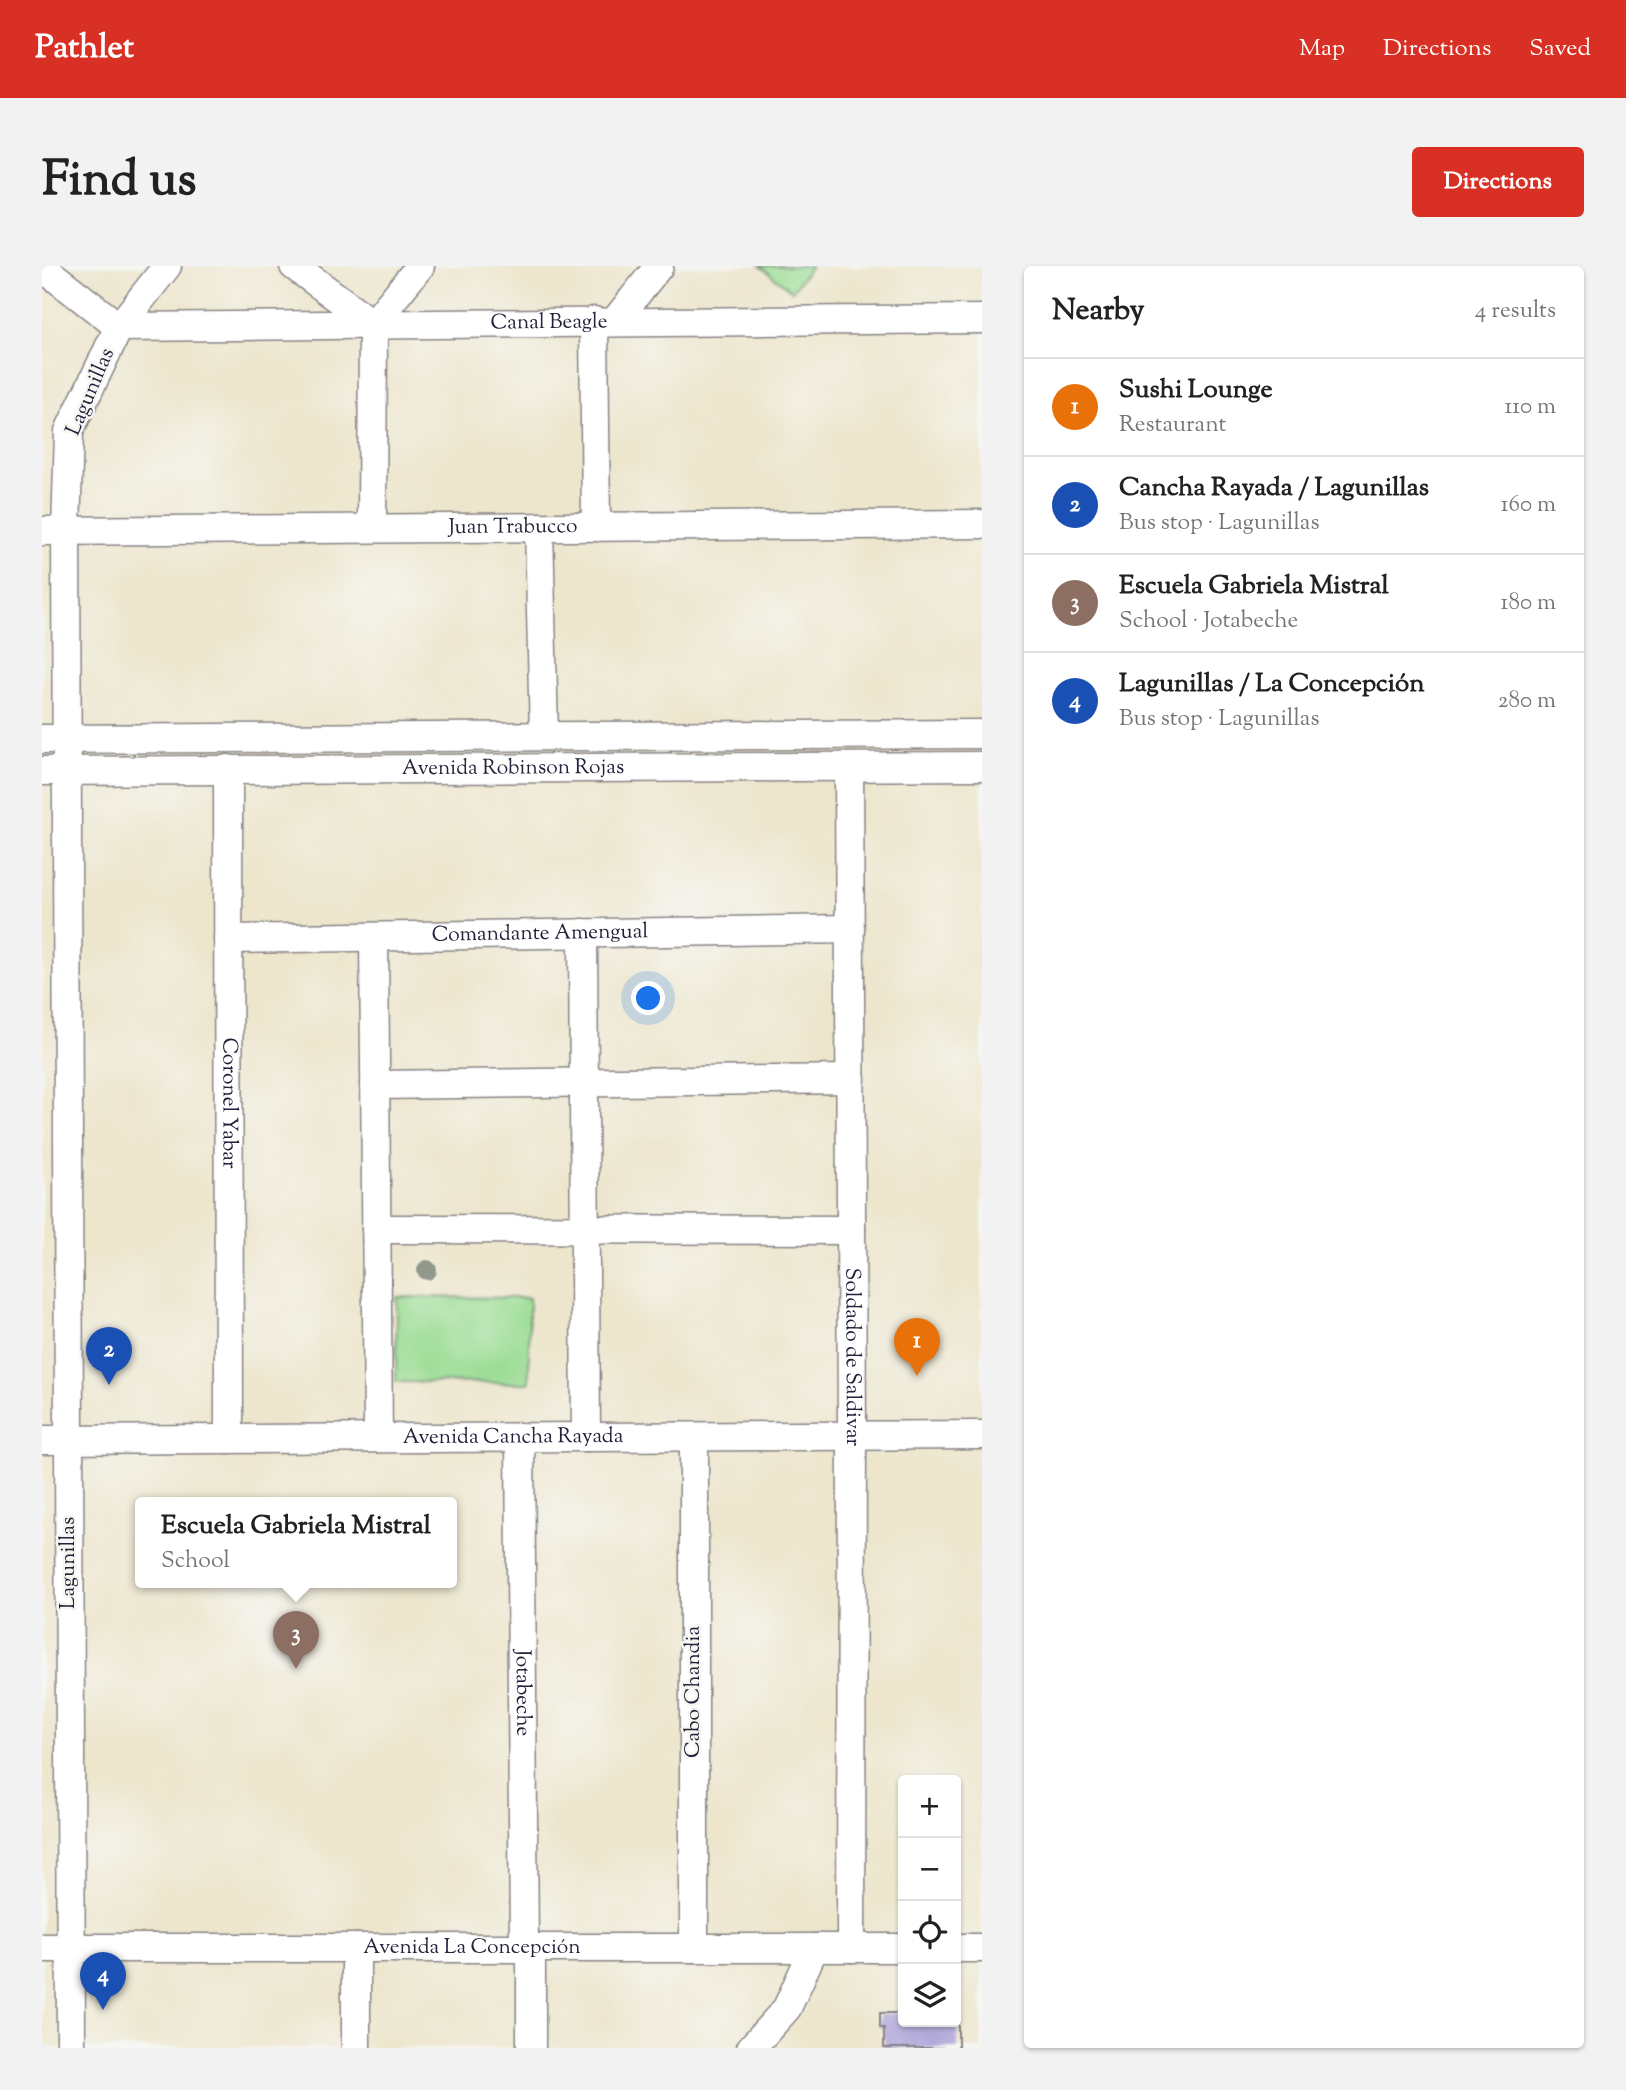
<!DOCTYPE html>
<meta charset="utf-8">
<style>
:root{--surface:#fff;--page:#f2f2f2;--text:#222;--muted:#767676;--line:#e0e0e0;--accent:#d93025}
body{margin:0;font-family:"Sorts Mill Goudy",serif;background:var(--page);color:var(--text)}
.controls{position:absolute;right:21px;bottom:21px;display:grid;overflow:hidden;border-radius:7px;box-shadow:0 2px 5px #0004}
.controls button{width:63px;height:63px;display:grid;place-items:center;padding:0;border:0;border-bottom:2px solid var(--line);background:var(--surface);color:var(--text);font:35px sans-serif}
.you{position:absolute;left:607px;top:733px;width:24px;height:24px;margin:-18px;border:5px solid #fff;border-radius:50%;background:#1a73e8;box-shadow:0 0 0 10px #1a73e833}
.badge{display:grid;place-items:center;width:46px;height:46px;border-radius:50%;background:var(--accent);color:#fff;font-size:23px;font-weight:700}
.pin{position:absolute;translate:-50% -58px;filter:drop-shadow(0 2px 4px #0008)}
.pin::after{content:'';position:absolute;top:37px;width:24px;height:21px;background:inherit;clip-path:polygon(0 0,100% 0,50% 100%)}
.popup{position:absolute;left:93px;top:1231px;width:322px;height:91px;box-sizing:border-box;display:grid;place-content:center;border-radius:7px;background:var(--surface);filter:drop-shadow(0 2px 5px #0005);font-size:23px;white-space:nowrap;color:var(--muted)}
.popup b{font-size:26px;color:var(--text)}
.popup::after{content:'';position:absolute;left:50%;top:100%;margin-left:-14px;border:14px solid transparent;border-top-color:var(--surface)}
.list{margin:0;padding:0;list-style:none}
h2{display:flex;justify-content:space-between;align-items:center;height:91px;margin:0;padding:0 28px;font-size:30px}
h2 small{font-size:23px;font-weight:400;color:var(--muted)}
.list li{display:grid;grid-template-columns:46px 1fr auto;gap:21px;align-items:center;box-sizing:border-box;height:98px;padding:0 28px;border-top:2px solid var(--line)}
.list b{display:block;font-size:26px;white-space:nowrap}
.list p{margin:0;font-size:23px;white-space:nowrap;color:var(--muted)}
.list em{font-size:23px;font-style:normal;color:var(--muted)}
.icon{flex:none;width:38px;height:38px;fill:none;stroke:currentColor;stroke-width:2;stroke-linecap:round;stroke-linejoin:round}
.map{position:relative;flex:none;width:940px;height:1782px;overflow:hidden;border-radius:7px}
header{display:flex;align-items:center;gap:42px;box-sizing:border-box;height:98px;padding:0 35px;background:var(--accent);color:#fff}
header strong{font-size:33px}
nav{display:flex;gap:38px;margin-inline-start:auto;font-size:24px}
.intro{display:flex;align-items:center;justify-content:space-between;box-sizing:border-box;height:168px;padding:0 42px}
h1{margin:0;font-size:49px}
.button{padding:18px 32px;border-radius:7px;background:var(--accent);color:#fff;font-size:24px;font-weight:700}
main{display:flex;gap:42px;padding:0 42px}
aside{flex:1;background:var(--surface);border-radius:7px;box-shadow:0 2px 5px #0004}
.map>svg:first-child{display:block}
.green{fill:#9bdd94;stroke:#5e8068;stroke-width:2}
.building{fill:#afa6da}
.lines{fill:none;stroke-linecap:round;stroke-linejoin:round}
.minor-casing{stroke:#888484;stroke-width:31}
.minor{stroke:#fff;stroke-width:28}
.tree{fill:#91998c}
.labels{text-anchor:middle;dominant-baseline:central;stroke-width:5;stroke-linejoin:round;paint-order:stroke}
.street-label{font-size:21px;fill:#22223b;stroke:#f6f6f2}
</style>
<header>
<strong>Pathlet</strong>
<nav><a>Map</a><a>Directions</a><a>Saved</a></nav>
</header>
<div class="intro"><h1>Find us</h1><a class="button">Directions</a></div>
<main>
<div class="map">
<svg width="940" height="1782" viewBox="0 0 940 1782">
<rect width="100%" height="100%" fill="#f6f6f2"/>
<filter id="ink" filterUnits="userSpaceOnUse"><feTurbulence type="fractalNoise" baseFrequency=".0143" numOctaves="2"/><feDisplacementMap in="SourceGraphic" scale="14" xChannelSelector="R" yChannelSelector="G"/><feConvolveMatrix kernelMatrix="1 2 1 2 8 2 1 2 1" color-interpolation-filters="sRGB"/></filter>
<filter id="wash" filterUnits="userSpaceOnUse"><feTurbulence type="fractalNoise" baseFrequency=".00686" numOctaves="4" result="noise"/><feDisplacementMap in="SourceGraphic" scale="28" xChannelSelector="R" yChannelSelector="G"/><feGaussianBlur stdDeviation="1.57" result="paint"/><feColorMatrix in="noise" values="0 0 0 0 0 0 0 0 0 0 0 0 0 0 0 0 0 1.4 0 .05"/><feComposite in="paint" operator="in"/></filter>
<g filter="url(#wash)">
<rect width="100%" height="100%" fill="#ede6cd"/>
<path class="green" d="M718,0H769L750,25Z
M355,1031L487,1032V1117L354,1116Z"/>
<g id="blocks">
<path class="building" d="M838,1747H858V1755L861,1756H916V1782H842V1762H838Z"/>
</g>
</g>
<g filter="url(#ink)">
<use href="#blocks" fill-opacity="0" stroke="#888484" stroke-width="2"/>
<g class="lines">
<g class="minor-casing">
<g id="minor">
<path d="M252,0L331,58"/>
<path d="M0,1L77,61"/>
<path d="M552,55L554,261"/>
<path d="M573,55L617,0"/>
<path id="s1" d="M77,61L940,53"/>
<path d="M497,261L502,470"/>
<path d="M330,262L331,58L378,0"/>
<path id="s2" d="M0,265L940,258"/>
<path d="M0,473L940,468"/>
<path id="s3" d="M807,501L810,1170L809,1682"/>
<path id="s4" d="M186,503L187,1173"/>
<path id="s5" d="M0,505L940,500"/>
<path d="M541,667L544,1171"/>
<path d="M332,671L336,1172"/>
<path id="s6" d="M186,673L808,663"/>
<path d="M333,819L809,813"/>
<path d="M334,963L809,964"/>
<path id="s7" d="M478,1171L482,1682"/>
<path id="s8" d="M0,1174L940,1169"/>
<path id="s9" d="M0,1682H861"/>
<path d="M489,1682V1782"/>
<path d="M652,1682V1171"/>
<path d="M914,1682H940"/>
<path d="M29,1782L24,265L27,165L77,61L125,0"/>
<path d="M314,1782V1682"/>
<path d="M709,1782L745,1742L772,1682"/>
</g>
</g>
<use href="#minor" class="minor"/>
</g>
<circle class="tree" cx="385" cy="1004" r="10"/>
</g>
<g class="labels">
<g class="street-label">
<text stroke="none"><textPath href="#s1" startOffset="430">Canal Beagle</textPath></text>
<text transform="translate(49 126) rotate(-67)">Lagunillas</text>
<text stroke="none"><textPath href="#s2" startOffset="471">Juan Trabucco</textPath></text>
<text stroke="none"><textPath href="#s5" startOffset="471">Avenida Robinson Rojas</textPath></text>
<text stroke="none"><textPath href="#s6" startOffset="312">Comandante Amengual</textPath></text>
<text stroke="none"><textPath href="#s4" startOffset="334">Coronel Yabar</textPath></text>
<text stroke="none"><textPath href="#s3" startOffset="590">Soldado de Saldivar</textPath></text>
<text stroke="none"><textPath href="#s8" startOffset="471">Avenida Cancha Rayada</textPath></text>
<text transform="translate(27 1297) rotate(-90)">Lagunillas</text>
<text transform="translate(652 1426) rotate(-90)">Cabo Chandia</text>
<text stroke="none"><textPath href="#s7" startOffset="256">Jotabeche</textPath></text>
<text stroke="none"><textPath href="#s9" startOffset="430">Avenida La Concepción</textPath></text>
</g>
</g>
</svg>
<div class="controls">
<button>+</button>
<button>−</button>
<button><svg class="icon" aria-label="locate" viewBox="0 0 24 24"><circle cx="12" cy="12" r="6"/><path d="M12 2v4M12 18v4M2 12h4M18 12h4"/></svg></button>
<button><svg class="icon" aria-label="layers" viewBox="0 0 24 24"><path d="M12 4l9 5-9 5-9-5zM3 14l9 5 9-5"/></svg></button>
</div>
<div class="you"></div>
<div class="pin badge" style="left:875px;top:1110px;background:#e8710a">1</div>
<div class="pin badge" style="left:67px;top:1119px;background:#1a4fb4">2</div>
<div class="pin badge" style="left:254px;top:1403px;background:#8d6e63">3</div>
<div class="popup"><b>Escuela Gabriela Mistral</b>School</div>
<div class="pin badge" style="left:61px;top:1744px;background:#1a4fb4">4</div>
</div>
<aside>
<h2>Nearby<small>4 results</small></h2>
<ul class="list">
<li><span class="badge" style="background:#e8710a">1</span><div><b>Sushi Lounge</b><p>Restaurant</p></div><em>110 m</em></li>
<li><span class="badge" style="background:#1a4fb4">2</span><div><b>Cancha Rayada / Lagunillas</b><p>Bus stop · Lagunillas</p></div><em>160 m</em></li>
<li><span class="badge" style="background:#8d6e63">3</span><div><b>Escuela Gabriela Mistral</b><p>School · Jotabeche</p></div><em>180 m</em></li>
<li><span class="badge" style="background:#1a4fb4">4</span><div><b>Lagunillas / La Concepción</b><p>Bus stop · Lagunillas</p></div><em>280 m</em></li>
</ul>
</aside>
</main>
